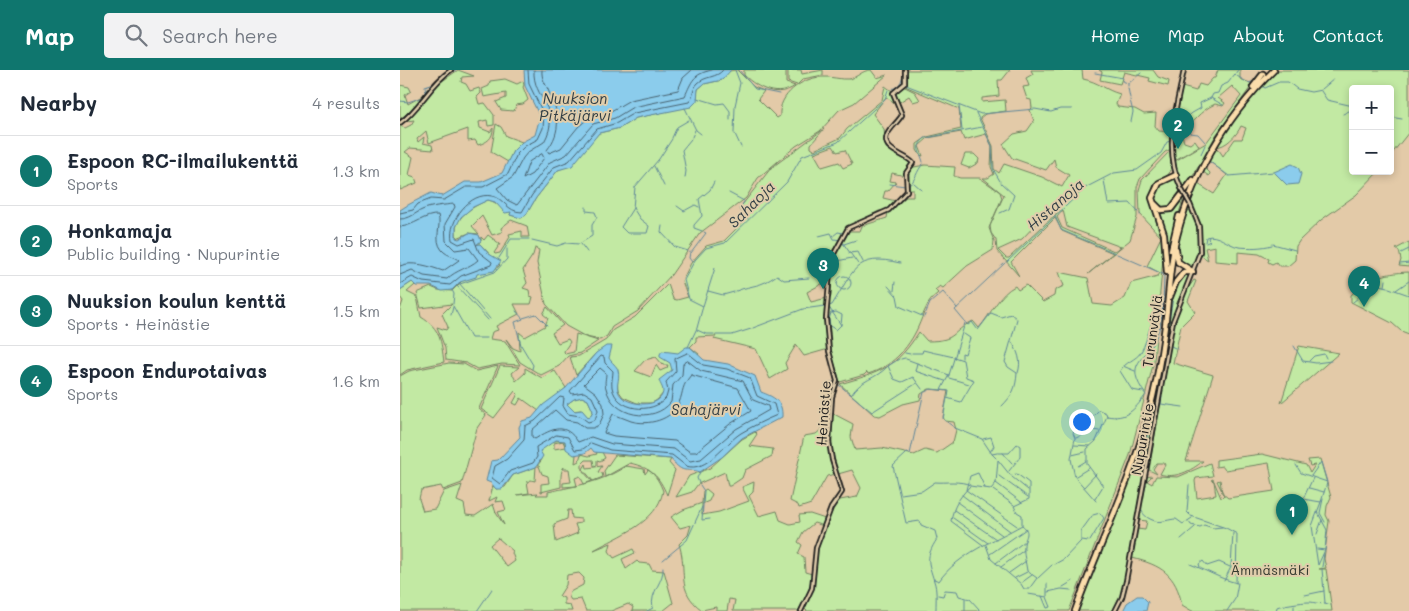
<!DOCTYPE html>
<meta charset="utf-8">
<style>
:root{--surface:#fff;--page:#f2f2f3;--text:#1f2937;--muted:#747a83;--line:#e0e1e3;--accent:#0f766e}
body{margin:0;font-family:Mali,sans-serif;background:var(--page);color:var(--text)}
.controls{position:absolute;right:15px;top:15px;display:grid;overflow:hidden;border-radius:5px;box-shadow:0 2px 8px #0003}
.controls button{width:45px;height:45px;display:grid;place-items:center;padding:0;border:0;border-bottom:1px solid var(--line);background:var(--surface);color:var(--text);font:25px sans-serif}
.you{position:absolute;left:681px;top:351px;width:18px;height:18px;margin:-12px;border:4px solid #fff;border-radius:50%;background:#1a73e8;box-shadow:0 0 0 8px #1a73e833}
.badge{display:grid;place-items:center;width:32px;height:32px;border-radius:50%;background:var(--accent);color:#fff;font-size:16px;font-weight:700}
.pin{position:absolute;translate:-50% -41px;filter:drop-shadow(0 1px 2px #0008)}
.pin::after{content:'';position:absolute;top:26px;width:18px;height:15px;background:inherit;clip-path:polygon(0 0,100% 0,50% 100%)}
.list{margin:0;padding:0;list-style:none}
h2{display:flex;justify-content:space-between;align-items:center;height:65px;margin:0;padding:0 20px;font-size:21px}
h2 small{font-size:16px;font-weight:400;color:var(--muted)}
.list li{display:grid;grid-template-columns:32px 1fr auto;gap:15px;align-items:center;box-sizing:border-box;height:70px;padding:0 20px;border-top:1px solid var(--line)}
.list b{display:block;font-size:19px;white-space:nowrap}
.list p{margin:0;font-size:16px;white-space:nowrap;color:var(--muted)}
.list em{font-size:16px;font-style:normal;color:var(--muted)}
.icon{flex:none;width:28px;height:28px;fill:none;stroke:currentColor;stroke-width:2;stroke-linecap:round;stroke-linejoin:round}
.map{position:relative;flex:none;width:1009px;height:541px;overflow:hidden}
header{display:flex;align-items:center;gap:30px;box-sizing:border-box;height:70px;padding:0 25px;background:var(--accent);color:#fff}
header strong{font-size:24px}
nav{display:flex;gap:28px;margin-inline-start:auto;font-size:18px}
.search{width:350px;height:45px;background:var(--page);display:flex;align-items:center;gap:12px;box-sizing:border-box;padding:0 18px;border-radius:5px;color:var(--muted);font-size:19px}
main{display:flex}
aside{flex:1;background:var(--surface)}
.map>svg:first-child{display:block}
.green{fill:#c2e9a3;stroke:#6f8260;fill-rule:evenodd}
.water{fill:#8bccec;stroke:#5f8699;fill-rule:evenodd}
.lines{fill:none;stroke-linecap:round;stroke-linejoin:round}
.shore{stroke:#48626f;stroke-width:1}
.stream{stroke:#5f8699;stroke-width:1}
.tertiary-casing{stroke:#1c1c1c;stroke-width:6}
.secondary-casing{stroke:#1c1c1c;stroke-width:6}
.motorway-casing{stroke:#1c1c1c;stroke-width:8}
.tertiary{stroke:#e0cdab;stroke-width:2.5}
.secondary{stroke:#e0cdab;stroke-width:2.5}
.motorway{stroke:#fbddab;stroke-width:4.5}
.secondary-bridge-casing{stroke:#1c1c1c;stroke-width:6;stroke-linecap:butt}
.secondary-bridge{stroke:#e0cdab;stroke-width:2.5}
.labels{text-anchor:middle;dominant-baseline:central;stroke-width:4;stroke-linejoin:round;paint-order:stroke}
.street-label{font-size:14px;fill:#1c1c1c;stroke:#e0cdab}
.park-label{font-size:14px;fill:#353b30;stroke:#e0cdab}
.water-label{font-size:15px;font-style:italic;fill:#323f46;stroke:#e0cdab}
</style>
<header>
<strong>Map</strong>
<div class="search"><svg class="icon" aria-label="search" viewBox="0 0 24 24"><circle cx="10" cy="10" r="6"/><path d="M15 15l6 6"/></svg>Search here</div>
<nav><a>Home</a><a>Map</a><a>About</a><a>Contact</a></nav>
</header>
<main>
<aside>
<h2>Nearby<small>4 results</small></h2>
<ul class="list">
<li><span class="badge">1</span><div><b>Espoon RC-ilmailukenttä</b><p>Sports</p></div><em>1.3 km</em></li>
<li><span class="badge">2</span><div><b>Honkamaja</b><p>Public building · Nupurintie</p></div><em>1.5 km</em></li>
<li><span class="badge">3</span><div><b>Nuuksion koulun kenttä</b><p>Sports · Heinästie</p></div><em>1.5 km</em></li>
<li><span class="badge">4</span><div><b>Espoon Endurotaivas</b><p>Sports</p></div><em>1.6 km</em></li>
</ul>
</aside>
<div class="map">
<svg width="1009" height="541" viewBox="0 0 1009 541">
<rect width="100%" height="100%" fill="#e3caa8"/>
<filter id="ink" filterUnits="userSpaceOnUse"><feTurbulence type="fractalNoise" baseFrequency=".02" numOctaves="2"/><feDisplacementMap in="SourceGraphic" scale="10" xChannelSelector="R" yChannelSelector="G"/><feConvolveMatrix kernelMatrix="1 2 1 2 8 2 1 2 1" color-interpolation-filters="sRGB"/></filter>
<g filter="url(#ink)">
<path class="green" d="M58,0L74,6L62,7L61,12L66,14L70,21L79,18L81,23L77,27L79,34L85,33L94,45V55L88,56L87,50L79,52L80,58L90,62L93,58C93,69 87,72 78,75L75,70L68,71V59L29,73L26,61L17,69L18,72L24,67L23,73L32,75L33,80L10,78L5,82L13,87L9,105L15,107L17,113L0,120V56L5,58L11,55L14,50L7,51L38,14Z
M337,0L354,17L364,21L358,29L377,48L380,46C378,25 402,8 421,7C431,6 440,10 449,9C457,8 462,0 471,0L477,8L487,5L454,33L439,40L420,61L396,76L358,108L346,128L300,163L271,205L238,241L212,257L207,266L200,270L186,267L166,256L146,234L137,193L139,180L135,178L133,185L123,200L127,213L123,218L129,220L130,226L133,227L131,234H114L119,244L96,256L98,260L92,262L90,269L105,271L120,295L102,294L77,299L66,293L46,290L45,278L37,257L46,260L48,257L42,244L52,234L21,238L17,223L31,217L38,220L52,221L63,210C69,209 72,205 77,203C87,200 92,203 100,195L80,174L76,175L81,171V167L84,170L88,165L100,174L94,183L95,184L100,183L110,167L109,164L122,161V167H129L127,156L111,150L101,158L102,162L92,165L82,146L72,156L79,164L69,163L57,168C51,148 72,137 88,130C98,132 101,140 111,142L110,145L121,148L126,145L136,128L158,100L168,96L199,63L220,58L236,48L291,36L296,31L298,19L304,14L322,10L328,1Z
M344,0H386V13L395,16C378,28 358,19 344,5Z
M388,0H401L402,4L423,0V5L403,9L397,15L388,12Z
M507,0H610L602,10H598L599,26L582,28V32L605,30L606,41L585,44L580,48L593,76L594,99L599,103L604,94L642,107L662,117L669,105L656,97L654,89L646,100L612,88L603,74L614,64L627,61L634,51L630,40L632,38L631,30L627,29L623,17L629,16L626,8L633,4L631,0H682L683,9C699,12 705,20 720,24L716,34L718,37L735,39L744,44L756,43L755,56L759,61L771,62V79L765,82L740,109L737,117V147L730,170L688,204L713,183L662,161L655,148L611,192L619,206L597,181L596,170L591,163L590,156L604,125L583,108H588L594,104L591,97L592,76L586,64L564,70L561,62L528,68L519,76L523,86L520,85L517,80V74L527,67L561,59L559,39L507,17L505,15ZM659,137L660,140L609,188H606L598,180L622,169L638,152ZM663,140L667,157L721,177L714,181L662,158L657,147Z
M699,0H753L758,7L769,11L768,16L749,11L750,8L724,2L720,14L700,10L702,2Z
M818,0H840V9L853,14L816,65L784,122L777,103L775,91L806,73L841,26L832,16L818,28L825,33L823,36L815,34C800,41 792,52 782,65L784,72L790,74L795,70L799,76L775,90L773,68L782,17L796,21L799,14L806,16L813,8H815Z
M878,0H1009V62L990,86V19H953V101H979L956,125L921,150L900,170L896,176L895,190L888,196H879L876,192L872,194L868,192L869,189L859,184L838,182V193L815,191V176L805,178L808,190L800,185C804,164 798,148 789,130L814,79L819,80L823,86L835,69H842L846,58L841,56C837,65 826,77 815,77L845,34ZM809,91L827,105L814,124L798,114L803,102L809,106L810,103L805,98Z
M105,9L117,14L123,11L124,15L123,17L128,30L123,34L116,35L114,41L101,40L96,32L106,28V23L84,27L82,19L89,16L90,11Z
M0,15L9,17L11,21L5,25L8,34L22,26L29,17L13,39L0,49Z
M485,16L492,21L495,33L486,27L473,44L484,59L486,78L509,91L512,95L505,106L492,103L490,111L496,112L488,121H485L483,128L496,131L487,140L479,141L445,158C443,168 438,172 433,180C428,190 429,199 429,210L407,222L411,232L427,228L425,255L428,281L425,280L404,286L396,275L385,293L387,299L370,309L356,279L314,269L316,266L296,267V271L290,277L299,284L257,330L252,333H237L223,327L218,320L217,310L196,283L176,305L170,287L179,286L206,270L213,260L235,247L268,214L273,229L277,230L288,227L282,211L291,193L306,176L324,171L347,148L339,139L371,98L424,59L411,74V78L414,80L440,68L447,59L482,30ZM433,76L437,82L445,80L452,94L443,98L439,92L422,97L414,83ZM256,287L263,295H268L267,298L260,301L256,295L251,307L235,301L245,290Z
M503,16L515,22L520,30L513,32L509,26L498,33L493,23Z
M96,54L101,57L106,66L122,72L113,81L108,92L91,82Z
M770,81L771,100L768,105L754,114L750,128L764,176L754,291L730,385L669,541H407L404,538L412,521L416,481L432,438L440,430L457,427L461,418L452,400L438,404C431,382 431,365 432,343L453,354L451,367L455,380L482,378L514,385L525,380L537,383L553,372L556,360L554,352L545,351L543,347L548,321L529,319L521,324L520,330L503,334L480,346L474,345L440,314C481,302 496,298 519,262L527,271C558,271 550,262 573,251L579,258C591,244 599,224 615,216L618,220L626,215L643,232L654,226L655,220L664,216L659,202L688,208L693,234L712,236L725,228L731,213L758,206L760,203L747,196L761,167L740,144L739,120L742,110Z
M565,84H574L579,89L578,93L569,98L561,95Z
M525,95L555,97L554,106L560,108H580L600,122L602,128L589,158L594,171L593,180L567,196L543,218L540,216L535,220L538,223C526,232 524,244 518,257C508,279 491,297 468,304L467,302L464,305L440,312L430,278C433,271 427,247 428,236C428,232 430,229 431,225C433,211 428,197 435,183C439,173 445,173 448,161H460L462,156L487,148L488,142L506,127H513V119H509V101L514,97Z
M774,106L760,113L753,128L756,138L767,141L775,137L786,121L776,152L767,190L764,163L753,128L758,114Z
M775,109L783,123L770,139L759,138L754,126C759,116 764,109 775,109Z
M788,132C798,150 807,181 792,199L777,189C774,170 783,150 788,132Z
M1009,172V197L999,196L1001,190L999,181L996,179Z
M1009,202V264L1001,261L992,253L951,232V225C971,208 982,203 1009,202Z
M783,204L790,205L777,233L766,282L724,519L714,541H677L741,377L772,222Z
M794,210L796,211L788,231L795,242L781,256L773,293L813,305L786,391H803C791,401 775,409 760,404L765,395L764,393H757L753,399L757,404L749,400L775,248L786,221Z
M12,212L15,215L7,222L17,227L21,247C41,259 41,271 44,292L7,300L0,305V240L3,231L0,227V220Z
M147,237L163,255L152,263L158,273L168,269L170,272L164,281L165,284L174,282L176,264L198,271L180,283L168,286L159,296L141,305L120,292L106,269L113,278L120,281L119,262L125,267L145,256L148,248L143,244Z
M899,276L939,283L881,333Z
M49,293L64,294L76,301L98,296L80,336L79,339L86,345L77,358L62,413L43,420L41,416L21,420L19,429L23,441L35,439L44,421L62,415L57,431L64,434L66,445L75,446L93,434L96,443L104,455L98,442L106,440L103,431L95,432L97,427L89,431L93,416L96,419L105,417L113,405L136,397L141,391L139,381C146,373 155,369 165,371V376L163,371L154,373V379L166,377L176,385L175,393L179,391L181,384L189,386L197,384L196,382H202L205,388L200,391L197,390V395L194,396L193,390H186L182,394V400L192,411L184,414L180,406L175,408L177,416L163,417V413L171,412L169,399H163L164,397C160,402 161,410 161,417L141,422V414L149,413L148,406L142,404L139,396H136L135,411L131,410L127,412L129,423L117,425L138,423L136,425H148V422C179,415 200,413 226,396L244,399L245,404L248,400C256,405 260,413 263,421C257,453 220,465 194,480L211,473L209,481L214,488L233,479L235,483L222,489L226,499L237,491L239,493L249,494L252,500L264,501L273,533L263,541H232L233,537L228,534L211,541H186L181,529L171,530L169,527L170,522L183,515L184,508L179,503L167,505L166,515L159,526L164,528V534L170,535L172,541H0V306L9,301ZM168,440H171L172,448L181,449V453L175,454L178,463L156,472L154,454L167,449ZM98,468L113,481L112,483L115,491L107,497L90,475Z
M100,296L119,297L112,303L116,311L125,303V298L142,308L155,301L166,318L139,341L121,328L117,335L113,333L118,324L115,321L94,348L81,339Z
M182,327L188,330L193,341L189,348L181,340L171,341L167,334L174,329Z
M429,353V385L435,404L427,406L411,434L399,438L398,435L390,431L404,366L416,364Z
M355,362L357,364L349,376L373,379L372,386L345,400L342,408L330,416H328L325,402L298,414L292,422L276,427L289,406L310,398L342,369Z
M862,384L906,395L910,403L915,395L910,396L908,390L920,389L931,427L927,436L926,445L929,451L924,489L926,498L919,499H926L932,541H792L782,535C776,504 761,495 732,488L737,459L745,460L747,451L738,450L746,407L752,406L747,411L752,414L756,406L778,407L810,393L813,406L796,408L795,411L797,428L816,425L814,411L811,410L813,409L821,428L824,425L817,411L820,410L822,423L828,428L874,421L869,393L825,400L822,396L816,397V390Z
M215,385L271,389L269,393L275,400L267,425C259,406 251,398 230,393L205,407L204,401Z
M186,394L187,398L202,396L198,402L202,403L203,407L193,411L183,399Z
M354,412L353,422L349,426L359,446L377,441L380,450L390,454L400,452L399,445L410,444L425,449L424,456L414,453L403,462L398,472L402,475L398,484L404,487L405,502L412,504L408,525L398,541H333L335,530L329,529L327,541H316V537L302,540C275,520 288,501 279,474L288,465L291,455L280,458L271,447L283,440L302,433L303,421L306,419L312,424L309,431L302,434V445L319,442L349,431L342,417Z"/>
<path class="water" d="M124,0H331L322,10L304,14L298,19L297,31L291,37L236,48L220,58L199,63L172,96L158,100L136,128L126,145L121,148L110,145L111,142L105,143L95,132L88,130L73,137L61,147L56,157V168L59,169L69,163L79,165L81,171L76,175L80,174L89,184L101,191L94,201L77,204L76,207L60,212L52,220L42,221L31,216H16L12,212L0,220V140C10,133 20,129 31,123L42,126L65,112H81L102,103L113,81L122,72L135,65L140,47L125,16Z
M892,94L898,97L901,104L898,114L887,115L874,102Z
M206,276H212L209,288C211,292 217,296 218,300C221,310 213,318 222,327C231,335 256,338 262,325C265,319 260,315 259,310L272,300L270,293L260,287V284L262,281L278,283L286,277H290L304,290L328,294L355,306L361,322C374,327 383,331 382,347L342,368L322,387L300,402C286,397 284,406 271,389L194,382L191,378L185,383L174,385L166,379L165,371L156,370L140,381L143,386L136,397L113,405L102,419H96L91,413L86,411L91,391L98,390L120,367L119,357L122,351L132,348L143,335L166,318L196,283ZM182,327L188,330L193,341L189,348L182,340L174,341L167,334L174,329Z
M737,526H742L748,532L746,541H723L727,533Z"/>
<g class="lines">
<path class="shore" d="M134,0C132,29 163,38 144,72L128,82L123,88L113,107L97,118L107,130L117,135L150,92L166,85L193,54L215,48L233,37L285,26C292,11 293,4 312,0
M142,0C141,9 146,14 149,22C159,42 162,61 147,80L149,83L161,78L178,57L191,46L211,41L230,30L278,20L283,8L292,0
M142,84L144,88L132,104L123,109L129,92Z
M0,143L13,140L18,134L31,129L44,130L66,117H83L108,104L117,84L125,76L138,69L143,58L144,45L129,14L128,0
M0,149C10,149 15,143 22,140C30,136 45,135 54,134L55,137L45,154L46,171L55,180L69,178L78,190C69,198 56,200 47,209L24,206L12,200L0,205
M0,157C14,156 25,144 38,145C42,156 33,169 42,180C47,186 55,186 59,190L43,201C31,197 12,190 0,196
M0,214L12,207L23,212L50,215L61,206L91,195L92,192L79,182L74,169L59,174L52,170C48,151 70,121 92,126C104,128 107,142 122,142L132,125L154,97L169,91L197,59L217,53L234,43L289,32C294,26 292,19 298,13C305,6 317,8 323,0
M288,283L303,295L327,299L350,308L357,326L374,334L377,345C365,350 353,356 341,363C325,373 307,403 286,396L272,385L210,380L191,373L183,379L175,380L168,367L156,365L136,377L137,387L133,393L110,401L100,414L92,408L95,396L107,389L124,370L125,356L135,351L160,327L164,328L163,336L168,344L180,346L188,352L195,350L198,340L192,327L184,322L172,324L170,321L201,286L204,287L205,293L213,301C213,306 211,312 212,317C216,341 252,345 266,328L268,321L266,312L276,301L275,289Z
M288,291L301,301L343,311L353,330L368,336L369,340L336,359L301,389L290,391L274,379L212,374L191,367L178,372C165,352 153,358 135,369L132,367V360L155,340L166,350L177,352L185,358H193L199,355L204,344L203,334L196,323L184,314L200,298L206,303C206,308 204,313 206,318C212,347 254,354 271,332L273,315L282,305L283,294Z
M291,305L338,318L351,341L330,354L296,382H290L275,371L214,366L204,363L213,344C219,346 225,349 231,351C248,356 272,350 279,333C284,320 281,317 291,305Z"/>
<path class="stream" d="M339,0L355,19L379,24
M695,3L723,8L722,11L728,13V16
M837,6L848,13L855,11
M729,13L741,3
M37,14L46,5L56,0
M506,15L581,44L635,39L651,42L660,39H672
M25,16L34,13
M862,16L865,18L879,12H888L897,19L911,22L921,20
M728,18L730,28
M492,19C501,16 503,9 503,0
M922,19L934,9
M921,21L927,30L953,36
M297,28L317,34L324,33L330,41V50
M811,28L823,35
M730,30L733,42L731,52
M0,31L8,32L23,27L26,19L25,17
M335,36L340,13L335,0
M559,36L562,60
M990,37L992,35
M285,38L296,60L301,64
M576,43L592,76L593,99L600,111
M943,44L951,40V36
M990,47L1002,49
M787,57L790,63L798,64L805,72
M334,63L335,37
M335,64L341,77
M292,67L295,60
M272,68L277,57L289,50
M526,68L582,57
M774,71H779V61L787,57L784,52L787,46L801,38L800,33L811,28L813,24L818,23L821,16L828,13L838,0
M801,84L805,75
M523,92C520,80 514,78 525,68
M810,92L829,106L874,102
M254,96L264,116
M285,108L286,101L282,80L291,69
M704,110L708,134L730,133L738,142
M514,113L522,120
M490,114L505,116
M508,116C516,111 516,101 523,94
M329,123L344,131
M344,132L339,139L348,149
M277,136L284,141L295,135L299,137
M233,138L240,149L249,156L247,163H227L221,157L233,138L235,117L259,89L272,69
M600,143L609,139L614,125L601,113
M740,144V145
M655,146L661,160L715,183
M262,156L261,162L275,177L288,181
M302,161L294,158V155L302,146L299,129L310,120L314,112
M419,166L431,163L434,169L441,170
M433,166L438,162L443,163
M132,170L157,176L166,173L179,174L192,166V155L197,147L195,142L186,141V137
M805,172L806,167C817,163 828,175 839,177C849,178 862,178 872,175
M443,173L458,194
M806,173L810,171L808,169L809,167
M181,174L187,182
M444,174L456,170
M873,174L895,180
M290,182L289,188L292,192
M291,183L306,163L304,162
M449,183L458,182L463,192
M1001,183L1009,179
M717,184L763,204L764,207C763,225 764,248 757,265C746,292 722,292 746,325
M99,188L111,169H129
M607,192L685,118L714,103L737,100L761,83L767,72L771,71
M1000,194L1009,193
M432,195L437,191L452,188
M437 213a7 7 0 1 1 14 0a7 7 0 1 1-14 0Z
M59,213L90,249
M60,214L95,202L107,189V179
M980,215L988,217
M57,216L88,250
M488,216L497,226L499,236L522,246
M985,216L986,210
M989,218L1009,225
M52,220L54,224L53,234
M996,220L1009,211
M308,221L323,225L334,222
M336,221C354,214 359,218 377,205L384,210L409,208
M494,221L495,212
M958,227L974,213L978,214
M953,232L958,228
M53,236L71,268H87
M303,236L315,198
M116,241L123,249L115,252L121,275L133,295L132,299
M51,245L53,237
M524,247L530,233L543,222L557,238
M123,248L136,244L147,255
M565,252L555,240L605,193
M566,253L568,255L572,252L578,260L591,243L601,247L611,244L616,248
M441,255L442,245L436,242L431,243L429,249L430,256L436,260L441,255L428,236L432,235C453,202 455,182 500,193
M353,258L403,239L425,236
M297,260L306,264H314
M316,265H332L351,259
M612,272C618,282 622,291 618,303
M771,276L777,279
M894,276L903,291L916,293L931,291
M288,277L297,258L303,236L289,229L284,210L295,190L306,178L325,173L387,112L402,86L438,72L485,29L488,20
M764,280L774,222
M505,283L510,284
M512,283H522L523,280C537,284 550,285 563,290L566,307L574,310L561,332L547,328L543,349L555,358L582,369L592,384
M562,288V283L565,284L570,268L564,264
M499,289L488,296L494,309L502,312L513,307L522,319
M501,289L505,288
M506,289L517,293
M909,291L914,286L924,284L926,288
M723,296L735,301
M549,308L569,314
M545,311L515,301L517,293L549,305
M431,312L436,313
M438,314L472,342L517,313
M541,320L549,321L548,327
M524,322L510,384L507,383L493,396L506,453L520,451L521,455L535,461L537,469C525,488 528,491 534,511C537,519 536,530 536,539L534,541
M525,322L531,319L541,320L549,305L565,253
M743,322L732,320L720,301C725,292 736,290 741,282C749,268 749,250 761,238
M452,324C460,310 476,309 487,297
M762,327L761,334L783,337
M602,336C613,325 616,318 617,303L608,297L605,292L617,249
M707,346C726,350 734,340 745,326
M687,353L689,361
M676,368L693,360L699,361
M583,369L591,367L594,376L590,382
M674,375L690,376
M598,383H609L617,374L620,376V387L609,401
M603,383L612,393
M672,385L685,382
M596,388L592,384L597,383
M896,395L901,403L927,412L921,392L911,406
M678,396L686,391
M599,406L628,427
M676,406L689,398
M612,407L628,420
M913,408L903,429L921,432L927,413
M569,410L570,406L578,403L585,418
M746,411C746,428 731,443 755,451C761,453 770,449 776,449L783,454L792,448
M568,412L566,420L617,456
M299,413L297,408L300,402
M596,413L621,432
M300,415L304,421L302,450L310,449
M789,415L787,442L790,445
M684,417L696,404
M909,418L924,422
M593,420L614,435
M501,424L522,421L535,412C545,413 561,410 570,415
M740,424L747,385L745,378L761,296
M562,425L610,461
M897,428L903,429
M695,429L703,416L687,394V379L696,371L707,346
M923,429L920,443L925,452
M696,431L675,407L671,389L675,368L673,363L678,355L685,350L687,352L699,340L706,343L707,346
M557,432L602,465
M554,440L596,469
M917,441L927,460L925,480L918,495L912,456L921,432
M791,446L826,458L837,464L836,513
M553,448L588,473
M789,452L791,455L800,457L804,455L813,458L822,457
M917,464L922,450
M781,469L795,457
M682,470L688,471
M690,471L704,448L700,443L693,445
M583,475L551,451C553,436 560,427 570,416L591,419L596,413L598,390L610,405L617,404L629,413V429L614,436L617,442L622,445V455
M917,479L925,480
M590,484L626,459
M263,490L287,470L302,437
M596,493L625,471
M655,494L664,489L681,471V461L692,446
M790,494C806,500 820,509 837,513
M601,497L624,480
M800,497L799,494L803,491L807,496L819,492L830,497
M922,497L924,484
M922,499L925,533L931,535
M609,503L626,491
M615,508L627,502
M638,508L652,495
M534,509L539,511C558,484 594,471 622,455C632,463 624,467 624,476C623,484 626,493 627,501L637,508L629,519H624L621,514L591,489L586,475
M824,511L831,497L833,463
M621,513L632,505
M647,514V526
M663,517L673,511
M648,522L661,519L671,520
M628,524L647,527L651,537L647,538L642,526
M538,525L543,526L545,520L557,521L559,526L570,529L579,539L578,541
M905,525L924,521
M565,528V541
M894,536V541
M77,541L92,519
M247,541L253,538C249,522 265,511 263,497
M827,541L835,529L838,513
M876,541L877,537C881,535 902,532 909,532C915,532 920,535 925,533"/>
<g class="tertiary-casing">
<path id="tertiary" d="M0,53C21,38 30,14 51,0
M401,541L412,518L416,478L431,438L442,422L432,390L429,372L432,327L437,311L429,281L426,249L431,189L448,158L489,140L507,121L506,103L513,93C506,84 481,81 487,65C490,58 498,52 502,45L493,23L505,13V0"/>
</g>
<g class="secondary-casing">
<path id="secondary" d="M781,118C763,80 776,39 784,0
M715,541L722,527L726,511L773,251L800,182L799,156L790,134"/>
</g>
<g class="motorway-casing">
<path id="motorway" d="M853,17L863,4
M755,134L761,140L771,139L793,110
M776,179L778,192L792,201
M771,180L779,146
M767,202L764,164L752,128L759,113L776,105
M770,227L776,212L784,202H793
M675,541C698,477 729,416 747,350C757,314 763,276 767,239C769,219 770,198 774,179C788,111 824,49 874,0"/>
</g>
<use href="#tertiary" class="tertiary"/>
<use href="#secondary" class="secondary"/>
<use href="#motorway" class="motorway"/>
<g class="secondary-bridge-casing">
<path id="secondary-bridge" d="M781,118L790,134"/>
</g>
<use href="#secondary-bridge" class="secondary-bridge"/>
</g>
</g>
<g class="labels">
<g class="street-label">
<text transform="translate(752 261) rotate(-82)">Turunväylä</text>
<text transform="translate(423 343) rotate(-86)">Heinästie</text>
<text transform="translate(742 369) rotate(-80)">Nupurintie</text>
</g>
<g class="park-label">
<text x="870" y="499">Ämmäsmäki</text>
</g>
<g class="water-label">
<text x="175" y="28">Nuuksion<tspan x="175" dy="17">Pitkäjärvi</tspan></text>
<text transform="translate(351 134) rotate(-45)">Sahaoja</text>
<text transform="translate(655 134) rotate(-41)">Histanoja</text>
<text x="306" y="339">Sahajärvi</text>
</g>
</g>
</svg>
<div class="controls">
<button>+</button>
<button>−</button>
</div>
<div class="you"></div>
<div class="pin badge" style="left:892px;top:465px">1</div>
<div class="pin badge" style="left:778px;top:79px">2</div>
<div class="pin badge" style="left:423px;top:219px">3</div>
<div class="pin badge" style="left:964px;top:237px">4</div>
</div>
</main>
